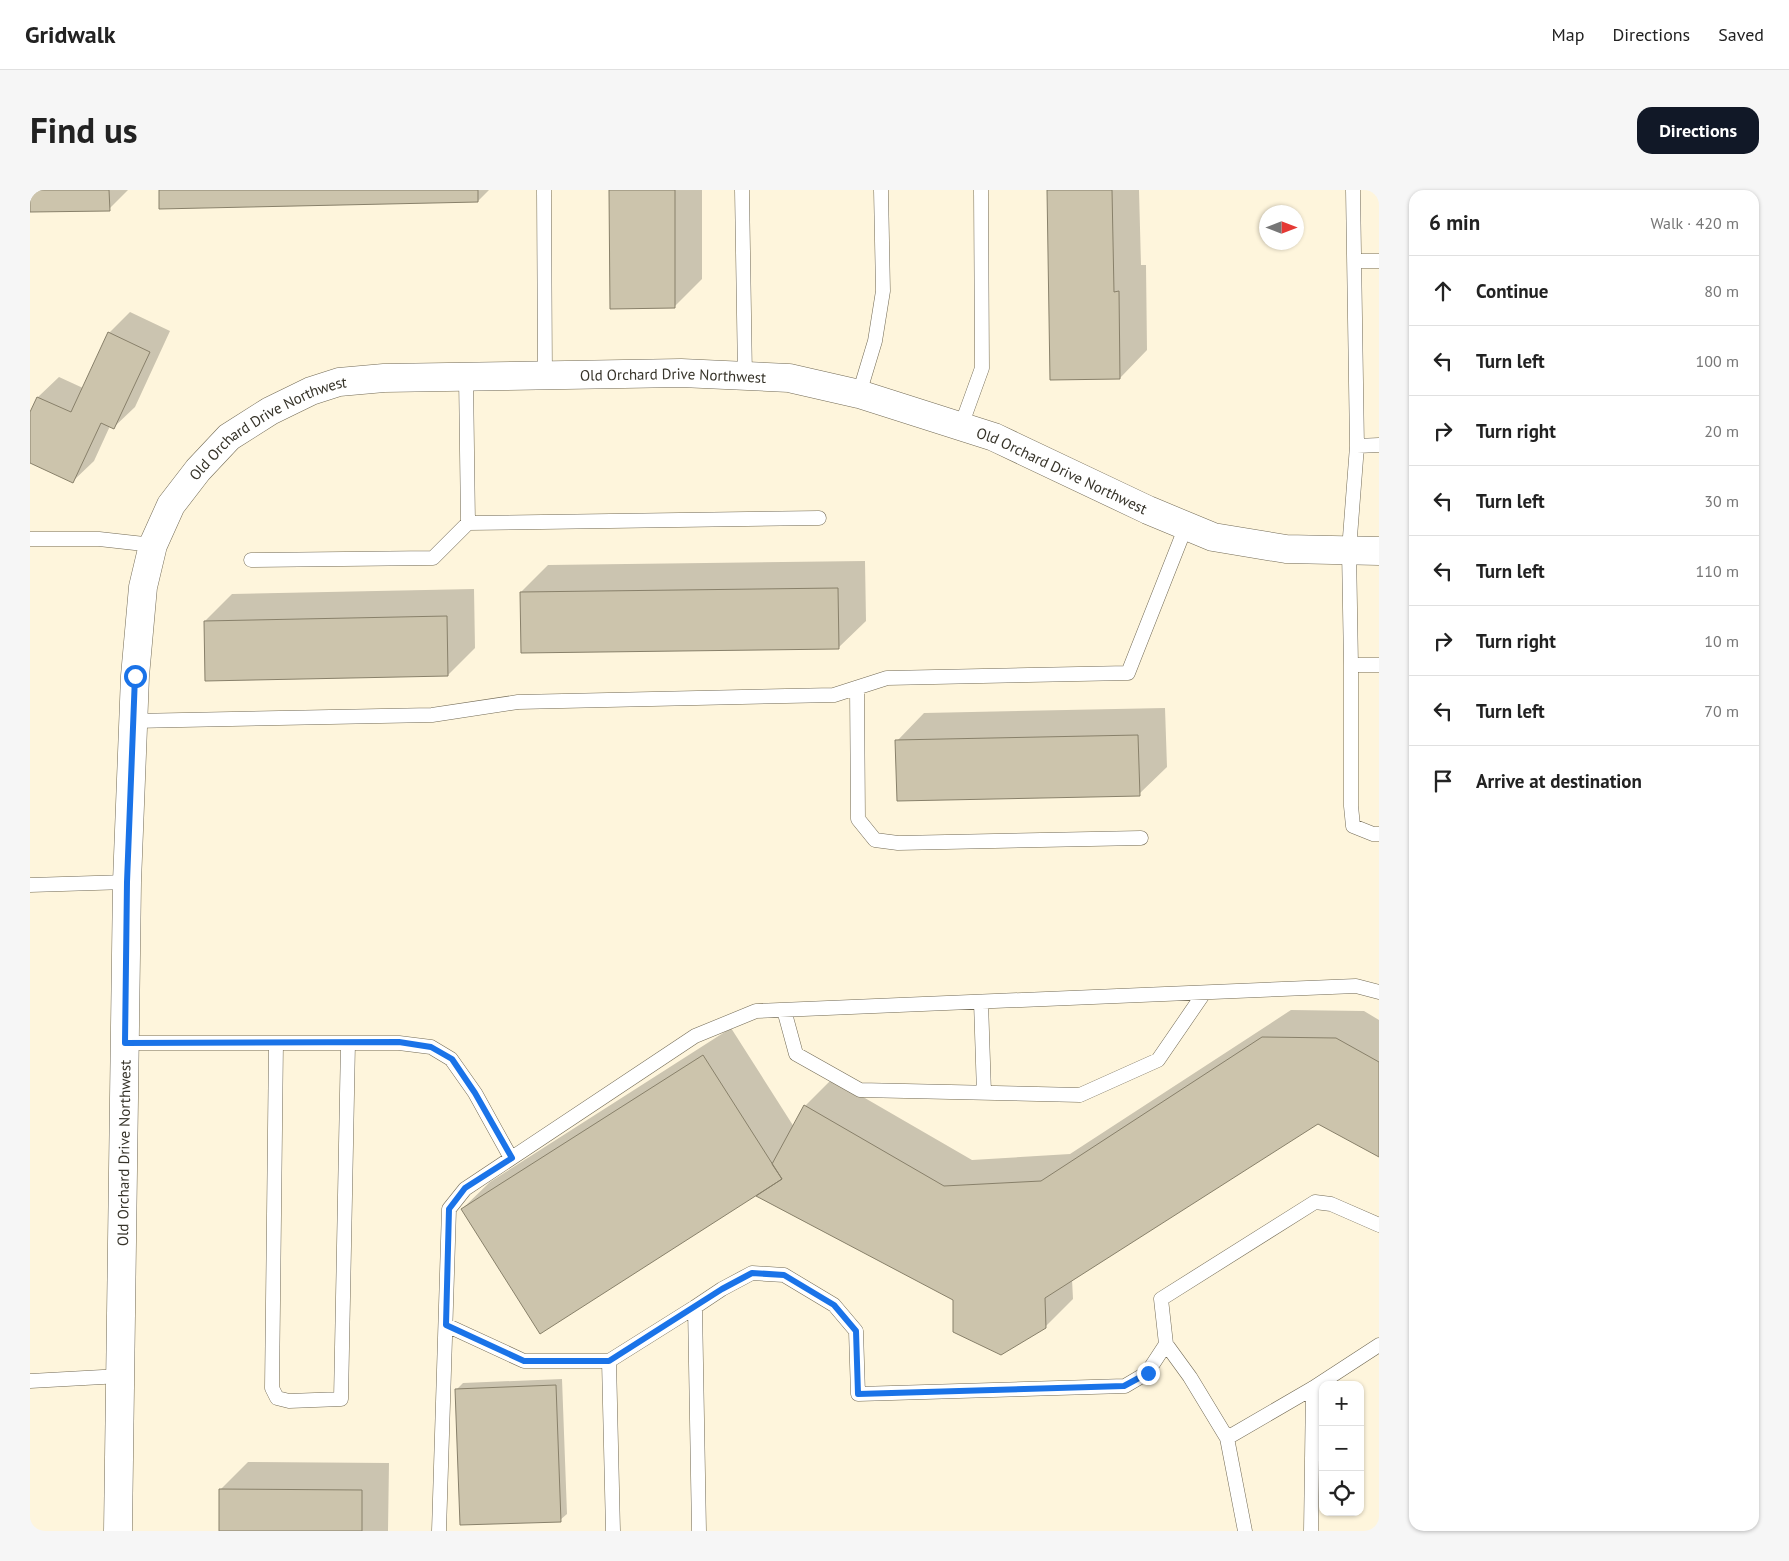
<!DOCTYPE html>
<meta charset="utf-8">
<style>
:root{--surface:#fff;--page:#f6f6f6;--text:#222;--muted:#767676;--line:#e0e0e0;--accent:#111827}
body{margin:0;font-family:"PT Sans",sans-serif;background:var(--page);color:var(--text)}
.controls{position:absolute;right:15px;bottom:15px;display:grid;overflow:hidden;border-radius:10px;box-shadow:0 1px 4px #0004}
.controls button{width:45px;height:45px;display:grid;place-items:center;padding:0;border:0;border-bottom:1px solid var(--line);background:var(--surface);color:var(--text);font:25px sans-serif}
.compass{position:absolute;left:1229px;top:15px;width:45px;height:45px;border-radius:50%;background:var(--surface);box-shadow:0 1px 4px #0004;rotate:90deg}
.stop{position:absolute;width:15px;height:15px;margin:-11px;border:4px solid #1a73e8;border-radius:50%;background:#fff}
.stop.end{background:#1a73e8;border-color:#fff;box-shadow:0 1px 5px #0008}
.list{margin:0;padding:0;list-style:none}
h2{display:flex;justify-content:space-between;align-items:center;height:65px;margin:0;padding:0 20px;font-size:21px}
h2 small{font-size:16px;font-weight:400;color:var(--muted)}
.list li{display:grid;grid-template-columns:32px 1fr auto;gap:15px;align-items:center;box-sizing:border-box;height:70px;padding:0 20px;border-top:1px solid var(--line)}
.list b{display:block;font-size:19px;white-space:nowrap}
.list em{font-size:16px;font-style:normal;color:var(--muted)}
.icon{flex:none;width:28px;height:28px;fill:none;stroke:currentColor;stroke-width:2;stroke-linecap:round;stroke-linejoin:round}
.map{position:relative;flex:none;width:1349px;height:1341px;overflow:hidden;border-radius:15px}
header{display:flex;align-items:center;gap:30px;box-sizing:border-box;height:70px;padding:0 25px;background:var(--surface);border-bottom:1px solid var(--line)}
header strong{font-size:24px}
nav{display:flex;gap:28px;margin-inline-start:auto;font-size:18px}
.intro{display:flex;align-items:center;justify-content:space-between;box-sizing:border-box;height:120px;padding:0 30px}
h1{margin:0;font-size:35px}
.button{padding:12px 22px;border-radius:15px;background:var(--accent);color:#fff;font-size:18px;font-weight:700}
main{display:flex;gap:30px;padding:0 30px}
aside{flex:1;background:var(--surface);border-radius:15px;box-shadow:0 1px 4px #0004}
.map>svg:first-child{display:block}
.shadow{fill:#0003}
.building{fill:#ccc4ac;stroke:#88806a}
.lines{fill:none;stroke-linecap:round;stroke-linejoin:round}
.lane-casing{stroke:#726a55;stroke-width:15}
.secondary-casing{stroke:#726a55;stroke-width:29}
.lane{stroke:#fff;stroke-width:14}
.secondary{stroke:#fff;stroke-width:28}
.route{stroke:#1a73e8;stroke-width:6}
.labels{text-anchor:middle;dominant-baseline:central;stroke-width:4;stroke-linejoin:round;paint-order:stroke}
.street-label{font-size:15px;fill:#363329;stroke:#fff}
</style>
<header>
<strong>Gridwalk</strong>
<nav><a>Map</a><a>Directions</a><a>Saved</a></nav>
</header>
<div class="intro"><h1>Find us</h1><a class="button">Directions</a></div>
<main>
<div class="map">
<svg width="1349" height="1341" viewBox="0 0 1349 1341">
<rect width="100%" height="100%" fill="#fef5dc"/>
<path class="shadow" d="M0,0H98L79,19L0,21Z
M130,0H459L448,11Z
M580,0H672V89L644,117Z
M1018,0H1109L1111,75H1116L1117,160L1090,188Z
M100,122L140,141L105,217L84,237L80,236L64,271L43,291L0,271V225L8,207L29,187L53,198L79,143Z
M835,371L836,431L808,458L491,402L518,375Z
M444,399L445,458L418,485L175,431L202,404Z
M1135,518L1137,577L1109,604L867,551L894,523Z
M1261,820L1334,821L1349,830V966L1288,933L1042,1089L1043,1109L1015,1137L924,1109L726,1005L432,1019L460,992L701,838L764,937L775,916L802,889L942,970L1040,964Z
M532,1189L537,1324L530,1330L427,1199L433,1193Z
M218,1272L359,1273L358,1341H190L191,1299Z"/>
<path class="building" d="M0,0H79L80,21L0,22Z
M129,0H448V12L129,19Z
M579,0H645V118L580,119Z
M1017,0H1082L1084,102L1089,101L1090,189L1020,190Z
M78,142L120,162L84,239L71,233L43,293L0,273V222L7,207L41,222Z
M808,398L809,459L491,463L490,402Z
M417,426L418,486L175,491L174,431Z
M1108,545L1110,606L867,611L865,550Z
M1232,847L1306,848L1349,872V967L1288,934L1015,1108L1016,1138L971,1165L923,1142V1110L726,1006L752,989L742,974L774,915L914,996L1011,991Z
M673,865L752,989L510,1144L431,1019Z
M526,1195L531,1332L430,1335L425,1199Z
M189,1299L332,1300V1341H189Z"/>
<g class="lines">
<g class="lane-casing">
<path id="lane" d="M514,0L515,186
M712,0L715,186
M1323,0L1327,256L1319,360L1321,475V616L1323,636L1343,644H1349
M1324,71H1349
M436,187L438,333L789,328
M829,204L845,151L853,101L851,0
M931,236L952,178L951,0
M1327,256L1349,255
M0,349H69L123,355
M221,370L403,368L438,333
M1321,475H1349
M827,498L828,629L845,650L868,653L1111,648
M103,531L402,525L488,512L804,505L857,488L1098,483L1156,336
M0,695L97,692
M951,812L954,903
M754,820L766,864L830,900L1050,905L1128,870L1174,803
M95,853H318L311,1209L259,1211L247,1208L242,1198L246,853
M318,853H369L401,857L421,869L445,903L481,968
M416,1135L494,1171H579
M0,1191L91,1186
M1197,1248L1160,1187L1136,1154L1131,1109L1285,1012L1301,1014L1349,1035
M409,1341L419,1019L435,999L665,846L726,821L1326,796L1349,802
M583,1341L579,1171L665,1117
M669,1341L665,1117L692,1099L722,1083L754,1085L804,1115L826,1141L828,1204L1095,1196L1117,1183L1136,1154
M1215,1341L1197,1248L1283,1198L1349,1155
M1281,1341L1283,1198"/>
</g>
<g class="secondary-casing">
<g id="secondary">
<path id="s1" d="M88,1341L97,692L105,486L113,397L123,355L141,315L168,280L199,247L240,221L281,201L309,192L354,188L651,183L759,188L829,204L964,247L1118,320L1183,347L1256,359L1349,361"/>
</g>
</g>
<use href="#lane" class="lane"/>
<use href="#secondary" class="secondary"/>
</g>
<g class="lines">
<path class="route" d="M105,486L97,692L95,853L369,852L401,857L422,869L445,903L482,968L435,998L419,1019L416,1135L494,1171H579L692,1099L722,1083L754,1085L804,1115L826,1141L828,1204L1094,1196L1118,1183"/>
</g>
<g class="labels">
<g class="street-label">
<text stroke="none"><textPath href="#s1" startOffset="1579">Old Orchard Drive Northwest</textPath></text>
<text stroke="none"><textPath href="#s1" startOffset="1159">Old Orchard Drive Northwest</textPath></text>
<text stroke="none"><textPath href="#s1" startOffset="1984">Old Orchard Drive Northwest</textPath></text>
<text stroke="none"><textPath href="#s1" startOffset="378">Old Orchard Drive Northwest</textPath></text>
</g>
</g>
</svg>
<div class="controls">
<button>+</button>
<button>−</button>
<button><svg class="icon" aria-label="locate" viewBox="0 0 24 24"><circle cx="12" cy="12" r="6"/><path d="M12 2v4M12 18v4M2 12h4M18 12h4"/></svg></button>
</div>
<svg class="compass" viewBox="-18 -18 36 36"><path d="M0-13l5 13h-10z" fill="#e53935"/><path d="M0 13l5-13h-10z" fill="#767676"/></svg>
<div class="stop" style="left:105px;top:486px"></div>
<div class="stop end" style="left:1118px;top:1183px"></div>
</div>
<aside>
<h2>6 min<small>Walk · 420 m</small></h2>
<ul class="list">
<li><svg class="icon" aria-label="ahead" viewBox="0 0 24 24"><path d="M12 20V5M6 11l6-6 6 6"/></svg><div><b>Continue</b></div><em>80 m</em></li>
<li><svg class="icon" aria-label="left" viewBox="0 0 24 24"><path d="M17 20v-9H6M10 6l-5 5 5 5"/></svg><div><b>Turn left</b></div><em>100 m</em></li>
<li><svg class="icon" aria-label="right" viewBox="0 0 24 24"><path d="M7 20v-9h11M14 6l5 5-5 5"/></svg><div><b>Turn right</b></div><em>20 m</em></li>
<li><svg class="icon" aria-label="left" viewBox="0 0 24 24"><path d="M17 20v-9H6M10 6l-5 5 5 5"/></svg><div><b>Turn left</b></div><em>30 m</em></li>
<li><svg class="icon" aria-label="left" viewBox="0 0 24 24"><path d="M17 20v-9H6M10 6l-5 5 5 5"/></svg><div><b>Turn left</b></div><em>110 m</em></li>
<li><svg class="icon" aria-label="right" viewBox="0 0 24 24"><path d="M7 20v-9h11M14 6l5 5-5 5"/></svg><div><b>Turn right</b></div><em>10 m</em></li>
<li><svg class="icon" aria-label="left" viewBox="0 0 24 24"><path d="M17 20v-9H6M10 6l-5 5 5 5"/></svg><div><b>Turn left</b></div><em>70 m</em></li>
<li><svg class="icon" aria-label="arrive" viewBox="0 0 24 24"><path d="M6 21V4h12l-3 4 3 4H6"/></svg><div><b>Arrive at destination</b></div></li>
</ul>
</aside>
</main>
